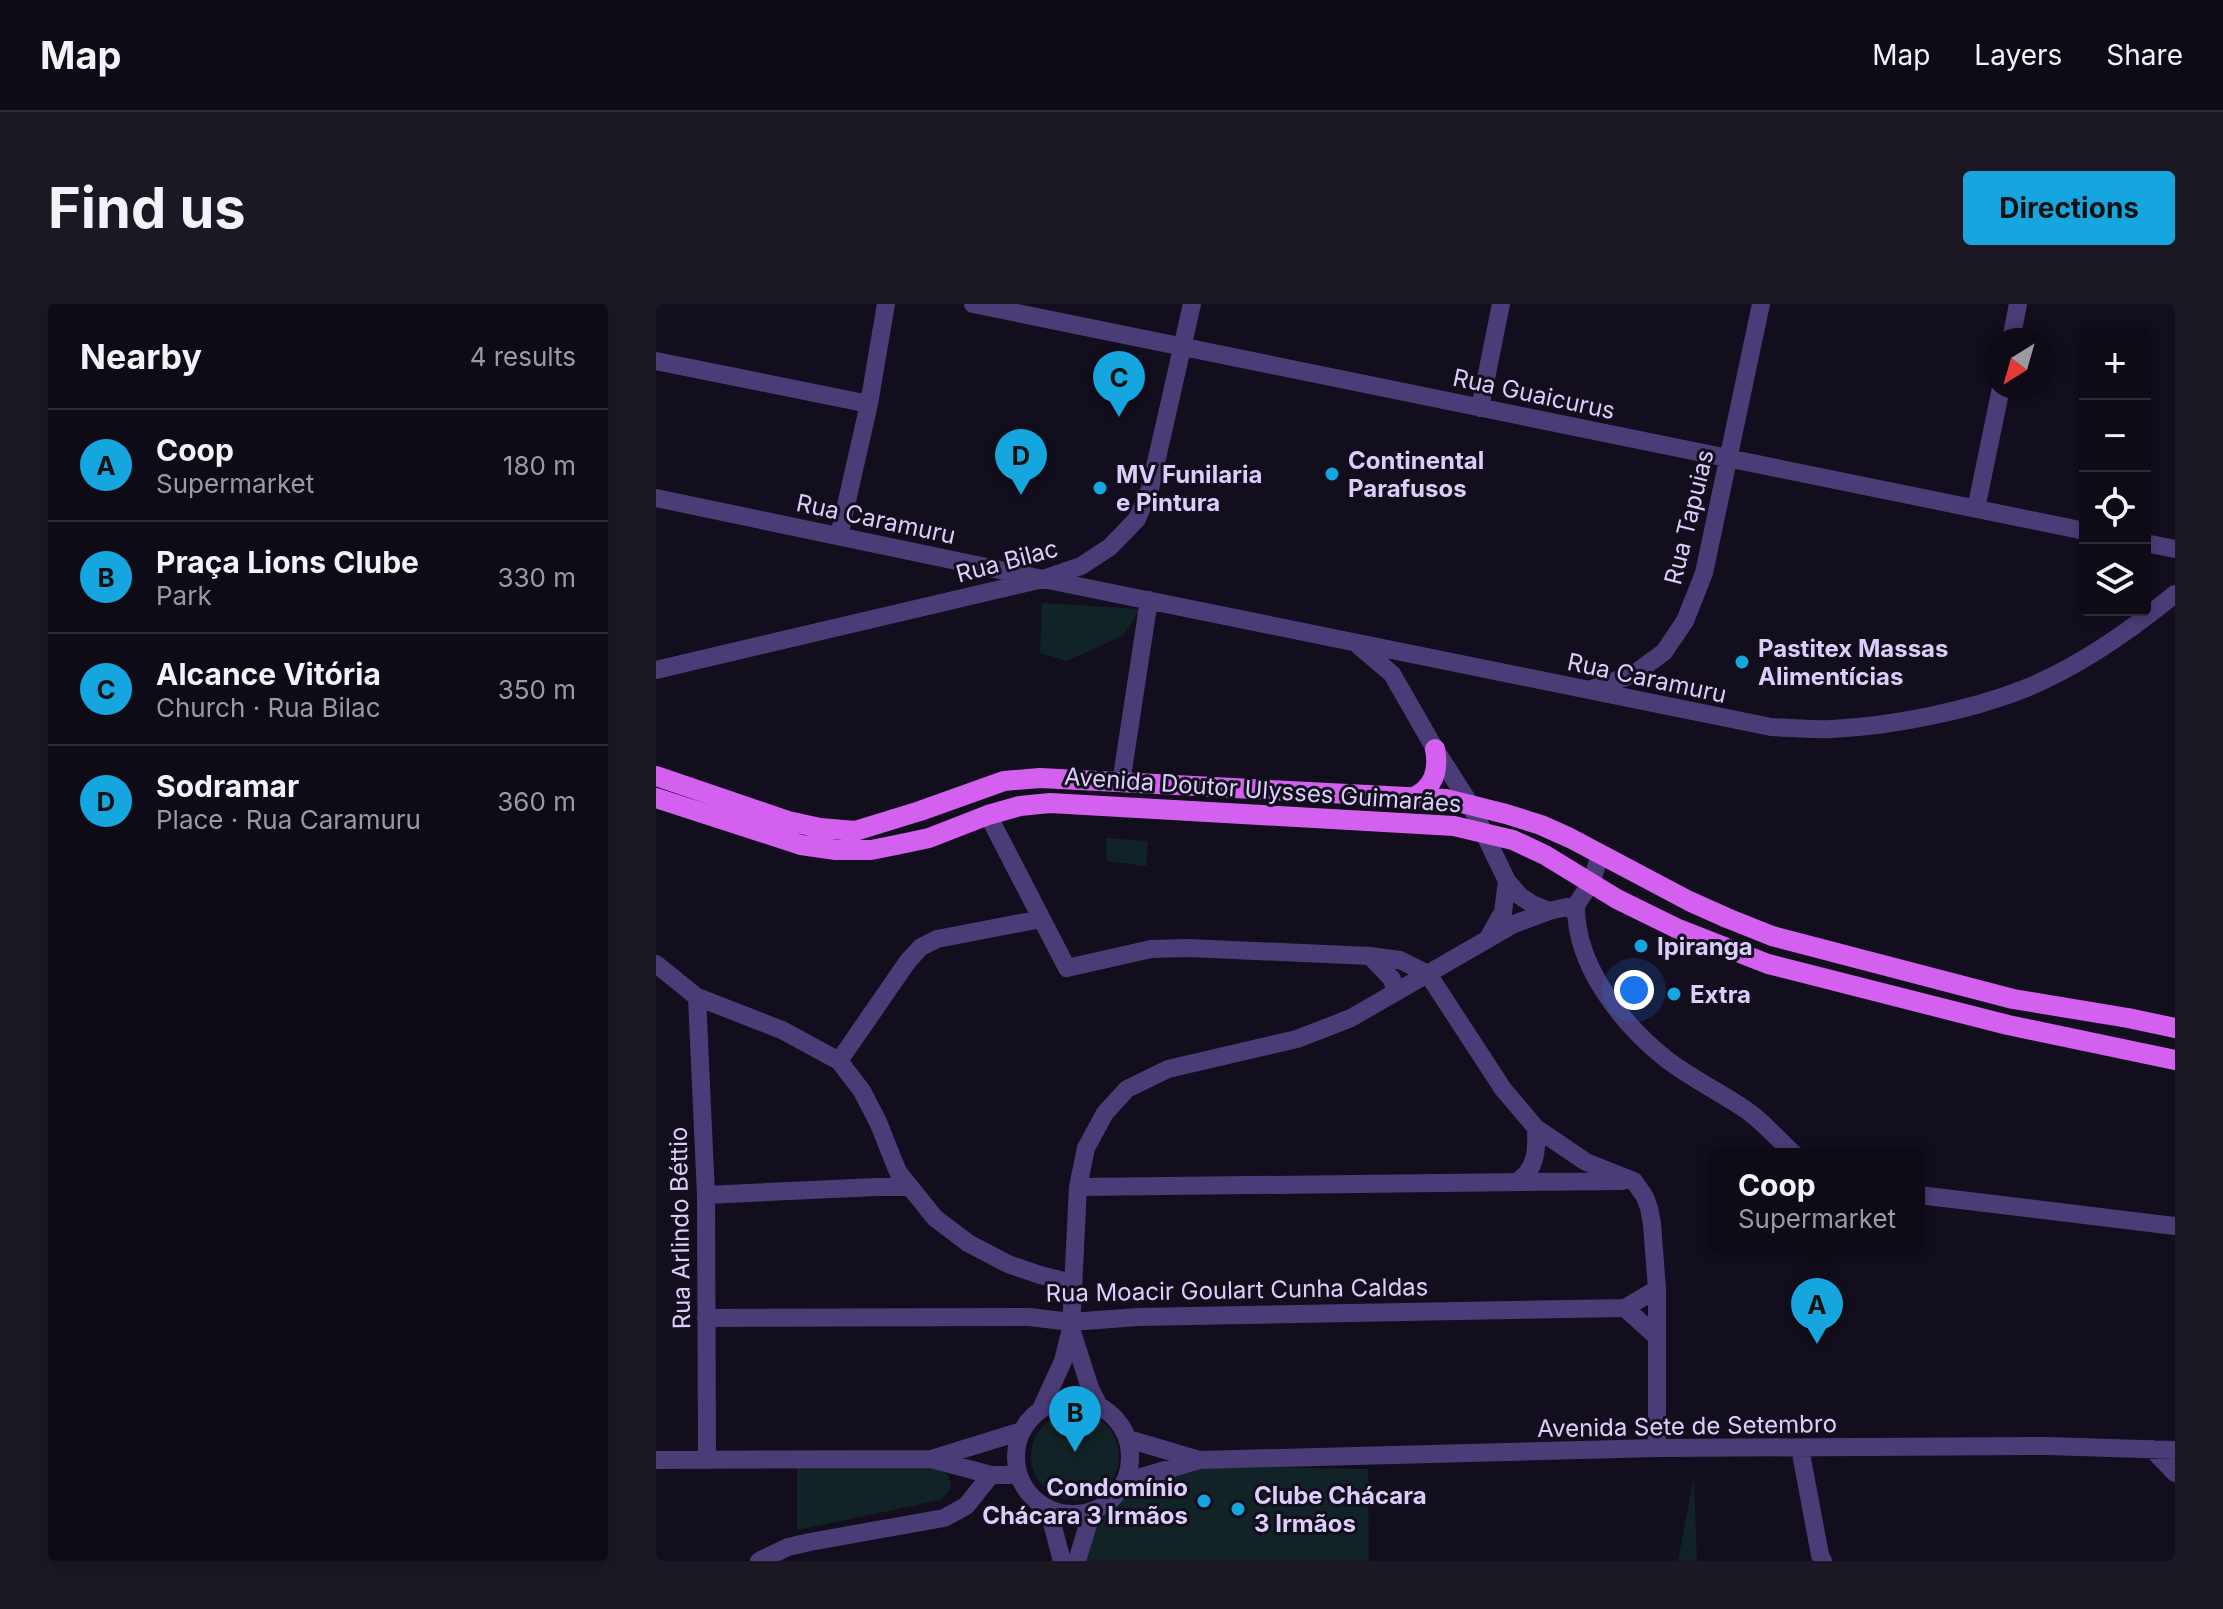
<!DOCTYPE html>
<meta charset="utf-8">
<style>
:root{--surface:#0e0a16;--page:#1c1823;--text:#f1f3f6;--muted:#9b9aa1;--line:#2e2b35;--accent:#16a6df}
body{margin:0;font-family:Inter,sans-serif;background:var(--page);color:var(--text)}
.controls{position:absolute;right:24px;top:24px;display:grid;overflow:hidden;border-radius:8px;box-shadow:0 4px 12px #0003}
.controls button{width:72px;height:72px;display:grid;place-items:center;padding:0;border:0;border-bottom:2px solid var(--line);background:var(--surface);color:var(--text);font:40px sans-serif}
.compass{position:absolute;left:1327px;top:24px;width:72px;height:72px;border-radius:50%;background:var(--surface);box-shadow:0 4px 12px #0003;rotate:217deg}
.you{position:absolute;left:978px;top:686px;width:28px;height:28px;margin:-20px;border:6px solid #fff;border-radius:50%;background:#1a73e8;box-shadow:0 0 0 12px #1a73e833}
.badge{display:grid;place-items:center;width:52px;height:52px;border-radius:50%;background:var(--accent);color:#111;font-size:26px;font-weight:700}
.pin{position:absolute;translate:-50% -66px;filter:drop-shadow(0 2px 4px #0008)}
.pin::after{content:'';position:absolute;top:42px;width:28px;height:24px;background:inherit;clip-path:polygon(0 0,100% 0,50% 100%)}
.popup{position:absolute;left:1053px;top:844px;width:216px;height:104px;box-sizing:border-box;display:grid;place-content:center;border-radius:8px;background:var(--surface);filter:drop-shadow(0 2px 6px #0005);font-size:26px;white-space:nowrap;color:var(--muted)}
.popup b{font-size:30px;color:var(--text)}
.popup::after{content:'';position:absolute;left:50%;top:100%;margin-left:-16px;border:16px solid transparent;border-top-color:var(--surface)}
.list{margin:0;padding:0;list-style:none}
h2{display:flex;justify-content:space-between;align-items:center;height:104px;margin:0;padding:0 32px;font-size:34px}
h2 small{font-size:26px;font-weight:400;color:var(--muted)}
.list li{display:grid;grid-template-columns:52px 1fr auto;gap:24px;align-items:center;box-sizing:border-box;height:112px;padding:0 32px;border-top:2px solid var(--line)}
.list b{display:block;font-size:30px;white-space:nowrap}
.list p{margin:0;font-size:26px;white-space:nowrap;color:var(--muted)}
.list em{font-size:26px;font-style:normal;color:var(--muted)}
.icon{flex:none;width:44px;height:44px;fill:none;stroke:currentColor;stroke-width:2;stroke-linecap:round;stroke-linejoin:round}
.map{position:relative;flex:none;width:1519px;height:1257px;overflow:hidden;border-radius:8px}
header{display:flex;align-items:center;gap:48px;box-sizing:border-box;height:112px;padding:0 40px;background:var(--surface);border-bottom:2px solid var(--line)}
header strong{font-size:38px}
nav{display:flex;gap:44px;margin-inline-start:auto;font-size:28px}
.intro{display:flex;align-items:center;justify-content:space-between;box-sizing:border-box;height:192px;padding:0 48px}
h1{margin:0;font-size:56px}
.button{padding:20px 36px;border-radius:8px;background:var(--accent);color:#111;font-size:28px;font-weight:700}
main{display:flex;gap:48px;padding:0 48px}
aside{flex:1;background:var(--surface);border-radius:8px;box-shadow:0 4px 12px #0003}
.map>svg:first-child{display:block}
.green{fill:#112326}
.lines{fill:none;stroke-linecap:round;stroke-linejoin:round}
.minor{stroke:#4a3d77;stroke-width:18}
.major{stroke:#d460f0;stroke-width:20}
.poi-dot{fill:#16a6df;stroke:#130e1d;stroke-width:3}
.labels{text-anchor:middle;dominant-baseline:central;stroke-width:6;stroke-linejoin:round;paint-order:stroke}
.street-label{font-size:24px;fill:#dbcefa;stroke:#130e1d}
.poi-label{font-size:24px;font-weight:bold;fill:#dbcefa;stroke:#130e1d;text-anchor:start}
</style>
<header>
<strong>Map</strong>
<nav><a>Map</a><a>Layers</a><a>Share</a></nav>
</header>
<div class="intro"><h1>Find us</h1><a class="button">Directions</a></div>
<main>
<aside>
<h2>Nearby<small>4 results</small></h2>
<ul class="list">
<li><span class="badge">A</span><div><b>Coop</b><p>Supermarket</p></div><em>180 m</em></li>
<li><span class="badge">B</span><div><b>Praça Lions Clube</b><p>Park</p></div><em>330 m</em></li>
<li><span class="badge">C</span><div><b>Alcance Vitória</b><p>Church · Rua Bilac</p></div><em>350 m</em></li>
<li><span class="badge">D</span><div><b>Sodramar</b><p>Place · Rua Caramuru</p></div><em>360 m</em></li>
</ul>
</aside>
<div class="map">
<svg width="1519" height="1257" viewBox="0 0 1519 1257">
<rect width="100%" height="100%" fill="#130e1d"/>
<path class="green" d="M386,299L484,305L468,331L411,357L384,349Z
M450,534L492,537L490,562L451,557Z
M375 1152a44 44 0 1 1 88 0a44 44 0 1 1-88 0Z
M275,1160C288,1166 294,1169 295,1184L285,1196L141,1226V1163Z
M545,1162L712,1165L713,1257H429L441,1211L462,1199L474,1183Z
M1038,1172L1041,1257H1022Z"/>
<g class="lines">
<path class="minor" d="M317,0L1429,227
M1355,36L1362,0
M0,57L213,100
M824,104L845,0
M0,194L387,275L1115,423C1135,424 1156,426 1176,425C1236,422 1312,407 1368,385C1423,363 1474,327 1519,290
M1320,205L1345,84
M183,232L213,100L230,0
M1489,239L1519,245
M703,342L736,370L779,445L814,500L851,577L864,592L876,600L893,607
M0,366L387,275L425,262L454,243L481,215L494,185L536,0
M933,386L978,370L1008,348L1029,317L1048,269L1105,0
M465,479L493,296
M332,511L411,664L495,645L532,644L714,652L744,656L772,670L847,785L880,824L930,858L978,877L989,893L993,904L996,920L1001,985V1144
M920,601C919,661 965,719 1010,755C1036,775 1066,789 1093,808C1109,820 1123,836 1138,850
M834,631L847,608L851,577
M714,652L736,675L740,688
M0,660L41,693L126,726L183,757L206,787L222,818L242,868L279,914L312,939L352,960L384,971L416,979
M41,693L50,891L51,1155
M183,757L252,657L265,643L281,635L385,615
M860,878C881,866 881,845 880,824
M422,883L967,877
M50,891L220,883H254
M1263,891L1519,922
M969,1004L1001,1033
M50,1014L373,1013L415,1018L482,1013L969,1004L1001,985
M416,1028L434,1084L443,1102
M360 1153a57 57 0 1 1 114 0a57 57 0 1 1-114 0Z
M385,1105L407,1057L415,1025L422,883L430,844L449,809L471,785L512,765L641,735L695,714L858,620L893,607L920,601L935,579L944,551
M472,1135L543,1156
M1144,1144L1164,1251L1167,1257
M1496,1145L1519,1169
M275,1155L366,1127
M0,1156L275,1155L335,1171H363
M469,1178L543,1156L1001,1144L1391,1142L1519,1146
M392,1204L406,1257
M103,1257L132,1243L154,1238L288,1214L310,1202L335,1171
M421,1257L436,1207"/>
<path class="major" d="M0,472L132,517L164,524L199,527L264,507L348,477L384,474L790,495L850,510L885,521L914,534L1033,597L1071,614L1116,632L1357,695L1472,714L1519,724
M758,493C778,483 783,466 779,445
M0,494L145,541L180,546H215L245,540L273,534L332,511L364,502L394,499L798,522L857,536L889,551L961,595L1020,624L1112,660L1352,721L1519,756"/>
</g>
<g class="poi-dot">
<circle cx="676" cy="170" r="8"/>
<circle cx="444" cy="184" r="8"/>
<circle cx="1086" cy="358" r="8"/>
<circle cx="985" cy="642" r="8"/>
<circle cx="1018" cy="690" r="8"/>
<circle cx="548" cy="1197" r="8"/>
<circle cx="582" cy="1205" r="8"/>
</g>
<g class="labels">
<g class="street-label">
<text transform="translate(878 90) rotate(12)">Rua Guaicurus</text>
<text transform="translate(1033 213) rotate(-76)">Rua Tapuias</text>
<text transform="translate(220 215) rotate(12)">Rua Caramuru</text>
<text transform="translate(351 257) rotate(-15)">Rua Bilac</text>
<text transform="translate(991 374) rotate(12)">Rua Caramuru</text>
<text transform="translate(607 486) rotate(4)">Avenida Doutor Ulysses Guimarães</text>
<text transform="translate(24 924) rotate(-91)">Rua Arlindo Béttio</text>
<text transform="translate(581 986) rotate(-1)">Rua Moacir Goulart Cunha Caldas</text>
<text transform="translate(1031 1122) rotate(-1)">Avenida Sete de Setembro</text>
</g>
<g class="poi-label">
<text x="692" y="156">Continental<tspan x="692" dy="28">Parafusos</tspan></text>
<text x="460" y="170">MV Funilaria<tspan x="460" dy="28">e Pintura</tspan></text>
<text x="1102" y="344">Pastitex Massas<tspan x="1102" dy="28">Alimentícias</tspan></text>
<text x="1001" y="642">Ipiranga</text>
<text x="1034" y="690">Extra</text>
<text x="532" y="1183" text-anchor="end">Condomínio<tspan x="532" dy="28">Chácara 3 Irmãos</tspan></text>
<text x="598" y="1191">Clube Chácara<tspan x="598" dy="28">3 Irmãos</tspan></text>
</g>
</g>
</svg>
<div class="controls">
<button>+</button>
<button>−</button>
<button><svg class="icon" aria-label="locate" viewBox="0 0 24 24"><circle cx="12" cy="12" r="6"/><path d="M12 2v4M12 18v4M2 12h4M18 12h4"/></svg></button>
<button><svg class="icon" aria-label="layers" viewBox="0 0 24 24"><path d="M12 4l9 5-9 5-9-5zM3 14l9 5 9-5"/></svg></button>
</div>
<svg class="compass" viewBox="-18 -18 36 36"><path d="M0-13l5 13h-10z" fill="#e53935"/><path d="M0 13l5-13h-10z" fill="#9b9aa1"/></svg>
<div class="you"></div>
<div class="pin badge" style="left:1161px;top:1040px">A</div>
<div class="popup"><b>Coop</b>Supermarket</div>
<div class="pin badge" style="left:419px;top:1148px">B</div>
<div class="pin badge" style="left:463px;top:113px">C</div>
<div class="pin badge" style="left:365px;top:191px">D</div>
</div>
</main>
